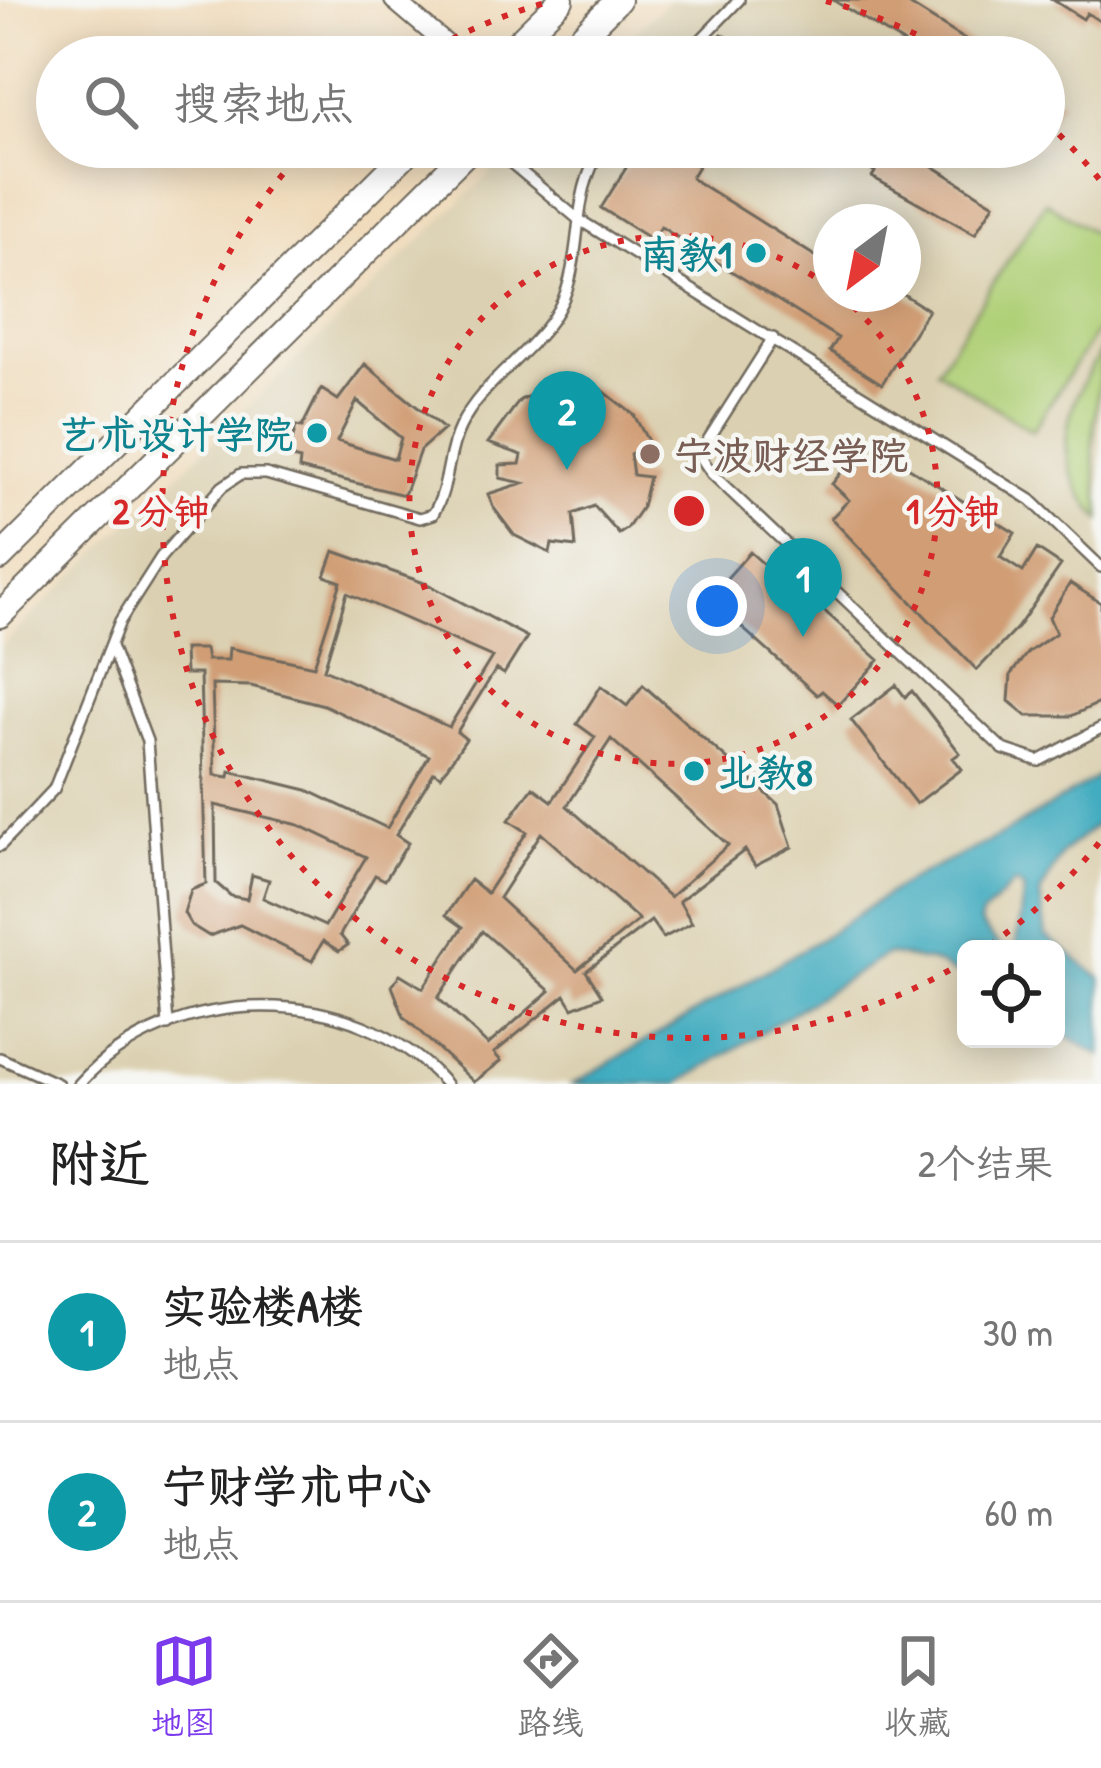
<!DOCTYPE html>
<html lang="zh">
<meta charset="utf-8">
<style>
:root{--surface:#fff;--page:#f6f6f6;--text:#222;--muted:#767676;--line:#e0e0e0;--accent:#7c3aed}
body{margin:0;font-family:"Patrick Hand","LXGW WenKai TC",sans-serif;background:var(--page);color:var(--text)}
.controls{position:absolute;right:36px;bottom:36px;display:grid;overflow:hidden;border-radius:18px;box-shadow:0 6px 30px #0003}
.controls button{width:108px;height:108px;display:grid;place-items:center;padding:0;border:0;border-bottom:3px solid var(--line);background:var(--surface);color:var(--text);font:60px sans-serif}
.compass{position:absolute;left:813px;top:204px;width:108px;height:108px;border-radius:50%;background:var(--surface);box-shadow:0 6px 30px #0003;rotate:212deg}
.you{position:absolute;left:717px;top:606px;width:42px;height:42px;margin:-30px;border:9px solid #fff;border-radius:50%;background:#1a73e8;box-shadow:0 0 0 18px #1a73e833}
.badge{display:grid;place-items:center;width:78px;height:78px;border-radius:50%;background:var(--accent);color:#fff;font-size:39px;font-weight:700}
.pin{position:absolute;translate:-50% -99px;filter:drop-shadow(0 3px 6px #0008)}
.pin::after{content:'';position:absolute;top:63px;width:42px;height:36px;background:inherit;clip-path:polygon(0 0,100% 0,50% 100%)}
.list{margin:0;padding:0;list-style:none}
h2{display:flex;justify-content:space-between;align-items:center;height:156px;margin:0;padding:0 48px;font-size:51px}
h2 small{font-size:39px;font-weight:400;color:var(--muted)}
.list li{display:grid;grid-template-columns:78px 1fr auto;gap:36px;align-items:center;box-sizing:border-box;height:180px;padding:0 48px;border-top:3px solid var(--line)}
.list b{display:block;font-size:45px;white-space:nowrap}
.list p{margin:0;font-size:39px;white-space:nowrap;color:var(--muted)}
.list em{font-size:39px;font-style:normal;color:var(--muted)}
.icon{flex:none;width:66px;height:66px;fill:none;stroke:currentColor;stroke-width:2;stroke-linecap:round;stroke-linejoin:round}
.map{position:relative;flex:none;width:1101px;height:1084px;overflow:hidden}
.search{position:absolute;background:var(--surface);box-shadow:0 6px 30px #0003;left:36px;right:36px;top:36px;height:132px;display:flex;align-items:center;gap:30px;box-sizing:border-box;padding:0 42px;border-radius:66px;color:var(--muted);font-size:45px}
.sheet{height:516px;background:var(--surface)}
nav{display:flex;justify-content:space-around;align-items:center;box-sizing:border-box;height:168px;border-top:3px solid var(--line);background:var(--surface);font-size:33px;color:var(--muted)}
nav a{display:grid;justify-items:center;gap:6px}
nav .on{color:var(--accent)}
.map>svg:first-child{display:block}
.built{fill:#dbd0b1;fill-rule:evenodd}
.green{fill:#b0d078;stroke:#6e7e52;stroke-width:3}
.water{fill:#3fabbf;stroke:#356b75;stroke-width:3}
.building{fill:#d09d75;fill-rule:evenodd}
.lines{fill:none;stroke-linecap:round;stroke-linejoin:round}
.service-casing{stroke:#70695d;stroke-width:14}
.minor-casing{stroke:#70695d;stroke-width:22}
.secondary-casing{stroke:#70695d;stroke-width:28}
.service{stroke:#fff;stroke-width:9}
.minor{stroke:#fff;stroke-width:18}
.secondary{stroke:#fff;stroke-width:24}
.ring{fill:none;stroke:#d62828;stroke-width:6;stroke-dasharray:6 12}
.culture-dot{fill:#0f9aa8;stroke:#f6f6f2;stroke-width:4.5}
.education-dot{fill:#8d6e63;stroke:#f6f6f2;stroke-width:4.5}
.labels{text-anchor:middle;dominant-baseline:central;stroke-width:9;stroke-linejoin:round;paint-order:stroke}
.culture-label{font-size:39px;font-weight:bold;fill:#0d838f;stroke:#f6f6f2;text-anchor:end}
.education-label{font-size:39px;font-weight:bold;fill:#785e54;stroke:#f6f6f2;text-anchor:start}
.centre{fill:#d62828;stroke:#f6f6f2;stroke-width:6}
.ring-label{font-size:36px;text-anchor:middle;font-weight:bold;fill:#d62828;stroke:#f6f6f2;stroke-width:9;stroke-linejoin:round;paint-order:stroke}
</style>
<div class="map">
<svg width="1101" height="1084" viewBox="0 0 1101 1084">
<rect width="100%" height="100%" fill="#f6f6f2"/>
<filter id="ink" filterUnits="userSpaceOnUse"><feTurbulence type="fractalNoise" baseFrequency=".00833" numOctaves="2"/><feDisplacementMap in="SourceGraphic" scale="24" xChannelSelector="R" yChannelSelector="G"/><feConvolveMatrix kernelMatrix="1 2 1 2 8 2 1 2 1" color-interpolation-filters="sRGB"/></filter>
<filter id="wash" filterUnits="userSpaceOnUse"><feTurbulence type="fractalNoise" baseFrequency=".004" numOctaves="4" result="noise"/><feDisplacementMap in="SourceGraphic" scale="48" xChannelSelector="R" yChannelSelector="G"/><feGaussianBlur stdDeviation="2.7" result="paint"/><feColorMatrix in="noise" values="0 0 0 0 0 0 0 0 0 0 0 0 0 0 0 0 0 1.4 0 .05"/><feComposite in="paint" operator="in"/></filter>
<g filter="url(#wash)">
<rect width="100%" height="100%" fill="#f0dbbb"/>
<path class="built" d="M669,0H1101V1084H0V647L517,147H1044V57H610ZM831,222H903V294H831ZM966,949H1056V1039H966Z"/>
<path class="green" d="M1046,202L1101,238V324L1032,431L937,370Z
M1101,351C1101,384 1094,414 1093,445C1093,470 1101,495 1101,520C1048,461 1063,411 1101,351Z"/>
<path class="water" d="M1101,775V821L1062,853L1040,894L1046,936L1101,978V1056L1056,1029V949H1003L1016,945L1024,889L1015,883L982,915L980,924L1002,949H966V978L933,962L887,954L678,1084H573L820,939L909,880L1000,836Z"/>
<g id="blocks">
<path class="building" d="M833,0H902L993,57H926Z
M1053,0H1101V22L1087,13L1083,19Z
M722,34L758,57H702Z
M1044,89L1062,101L1044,129Z
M639,147H667L698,166L691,178L831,266V294H903L928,310L882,384L830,351L838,338L661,227L652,240L601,208Z
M835,147H902L994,204L975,234L872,177L875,172Z
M365,364L444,429L420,450L404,495L299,469L300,460L288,457L296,426L302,427L321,389L338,400ZM357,401L401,438L395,459L337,441Z
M561,383L602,390L634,415L650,445L630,454L633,475L649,477L642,507L627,529L619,534L594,506L573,514L576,547L552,544L550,553L514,535L493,507L488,494L523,483L500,478V465L520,464L522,455L488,443L520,400L534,394L542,412L563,407Z
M872,445L1015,533L1000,557L1023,572L1037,549L1061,565L1017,628L977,670L831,518L849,500L832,484L851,460L860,465Z
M334,551L427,584L527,637L504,674L496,669L457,732L466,739L441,776L434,772L396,835L408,843L385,880L375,875L340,935L348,945L339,951L323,941L312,961L240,925L209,936L191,925L184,913L191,890L206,884L200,674H185L184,649H205L207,660H228L229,648L314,666L341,582L325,576ZM347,593L492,657L449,727L324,669ZM212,685L251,686L324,705L429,756L387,828L307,790L230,771L229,777L215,775ZM215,805L299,825L366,857L325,926L263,898L269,880L252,875L247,899L231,896L216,883Z
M750,552L768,568L772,564L879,660L838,705L822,691L817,695L727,614L737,602L720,586Z
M1070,583L1101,603V702L1071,716H1027L1009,701L1011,674L1027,653L1056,633L1049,617Z
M643,685L778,804L792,847L755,866L745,850L679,901L692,923L663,938L651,921L586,971L602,996L573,1008L565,995L494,1053L501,1061L474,1082L404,1017L392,986L400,974L423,988L463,927L446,915L470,880L487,893L527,832L509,820L533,787L552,801L595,737L577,724L601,686L627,706ZM611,739L728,845L670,897L567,806ZM541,833L639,920L577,970L499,898ZM482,931L550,991L488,1045L438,998Z
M896,685L905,697L912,691L960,753L953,758L962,769L916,804L851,720Z"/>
</g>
</g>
<g filter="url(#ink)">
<use href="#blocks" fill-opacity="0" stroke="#70695d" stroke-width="3"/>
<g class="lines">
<g class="service-casing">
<path id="service" d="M684,57L739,0
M492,147L578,219L1031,500L1101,567
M773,338L708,440L702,459L712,474L1003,749L1039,761L1101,728
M111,646L147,741L168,1025
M0,846L54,789L120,621L161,557L222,487L241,474H266L420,518L433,514C450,486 446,455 460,427C486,373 549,346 567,289C583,241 572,190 603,147
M0,1058L58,1084
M79,1084C171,982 354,980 446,1084"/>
</g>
<g class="minor-casing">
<path id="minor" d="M394,0L461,57"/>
</g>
<g class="secondary-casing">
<path id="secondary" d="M503,57L561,0
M561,57L618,0
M0,558L413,147
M0,615L472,147"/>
</g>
<use href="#service" class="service"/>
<use href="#minor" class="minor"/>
<use href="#secondary" class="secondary"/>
</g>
</g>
<g class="ring">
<path d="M840 295A264 264 0 1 1 831 288"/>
<path d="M1099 843A528 528 0 0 1 984 949M965 961A528 528 0 0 1 306 148M421 56A528 528 0 0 1 552 1M826 1A528 528 0 0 1 957 56M1046 122A528 528 0 0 1 1099 179"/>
</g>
<g class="culture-dot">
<circle cx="756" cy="253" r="12"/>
<circle cx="317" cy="433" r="12"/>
<circle cx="694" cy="771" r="12"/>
</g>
<circle class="education-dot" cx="650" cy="454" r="12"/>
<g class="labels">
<g class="culture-label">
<text x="732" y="253">南教1</text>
<text x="293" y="433">艺术设计学院</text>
<text x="718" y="771" text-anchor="start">北教8</text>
</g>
<g class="education-label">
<text x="674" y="454">宁波财经学院</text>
</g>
</g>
<circle cx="689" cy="511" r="18" class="centre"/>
<g class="ring-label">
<text x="953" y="524">1 分钟</text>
<text x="161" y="524">2 分钟</text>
</g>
</svg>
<div class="controls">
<button><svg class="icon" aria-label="locate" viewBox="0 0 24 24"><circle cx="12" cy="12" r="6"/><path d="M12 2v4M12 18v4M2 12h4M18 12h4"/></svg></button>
</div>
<svg class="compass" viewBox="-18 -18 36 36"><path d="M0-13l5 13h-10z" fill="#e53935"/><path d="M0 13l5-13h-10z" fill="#767676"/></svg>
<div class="you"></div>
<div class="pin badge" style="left:803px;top:637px;background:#0f9aa8">1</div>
<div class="pin badge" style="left:567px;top:470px;background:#0f9aa8">2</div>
<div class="search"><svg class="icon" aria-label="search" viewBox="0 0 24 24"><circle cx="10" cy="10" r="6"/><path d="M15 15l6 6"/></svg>搜索地点</div>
</div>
<section class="sheet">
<h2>附近<small>2个结果</small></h2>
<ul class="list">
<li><span class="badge" style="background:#0f9aa8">1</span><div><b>实验楼A楼</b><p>地点</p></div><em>30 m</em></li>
<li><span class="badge" style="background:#0f9aa8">2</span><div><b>宁财学术中心</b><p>地点</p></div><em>60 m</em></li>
</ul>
</section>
<nav>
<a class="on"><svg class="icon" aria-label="map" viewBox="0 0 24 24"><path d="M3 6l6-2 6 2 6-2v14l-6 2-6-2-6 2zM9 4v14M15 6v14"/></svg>地图</a>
<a><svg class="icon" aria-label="directions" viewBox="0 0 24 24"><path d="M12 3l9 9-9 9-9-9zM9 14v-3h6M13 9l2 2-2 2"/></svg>路线</a>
<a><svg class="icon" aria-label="saved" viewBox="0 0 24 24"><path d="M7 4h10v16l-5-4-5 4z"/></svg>收藏</a>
</nav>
